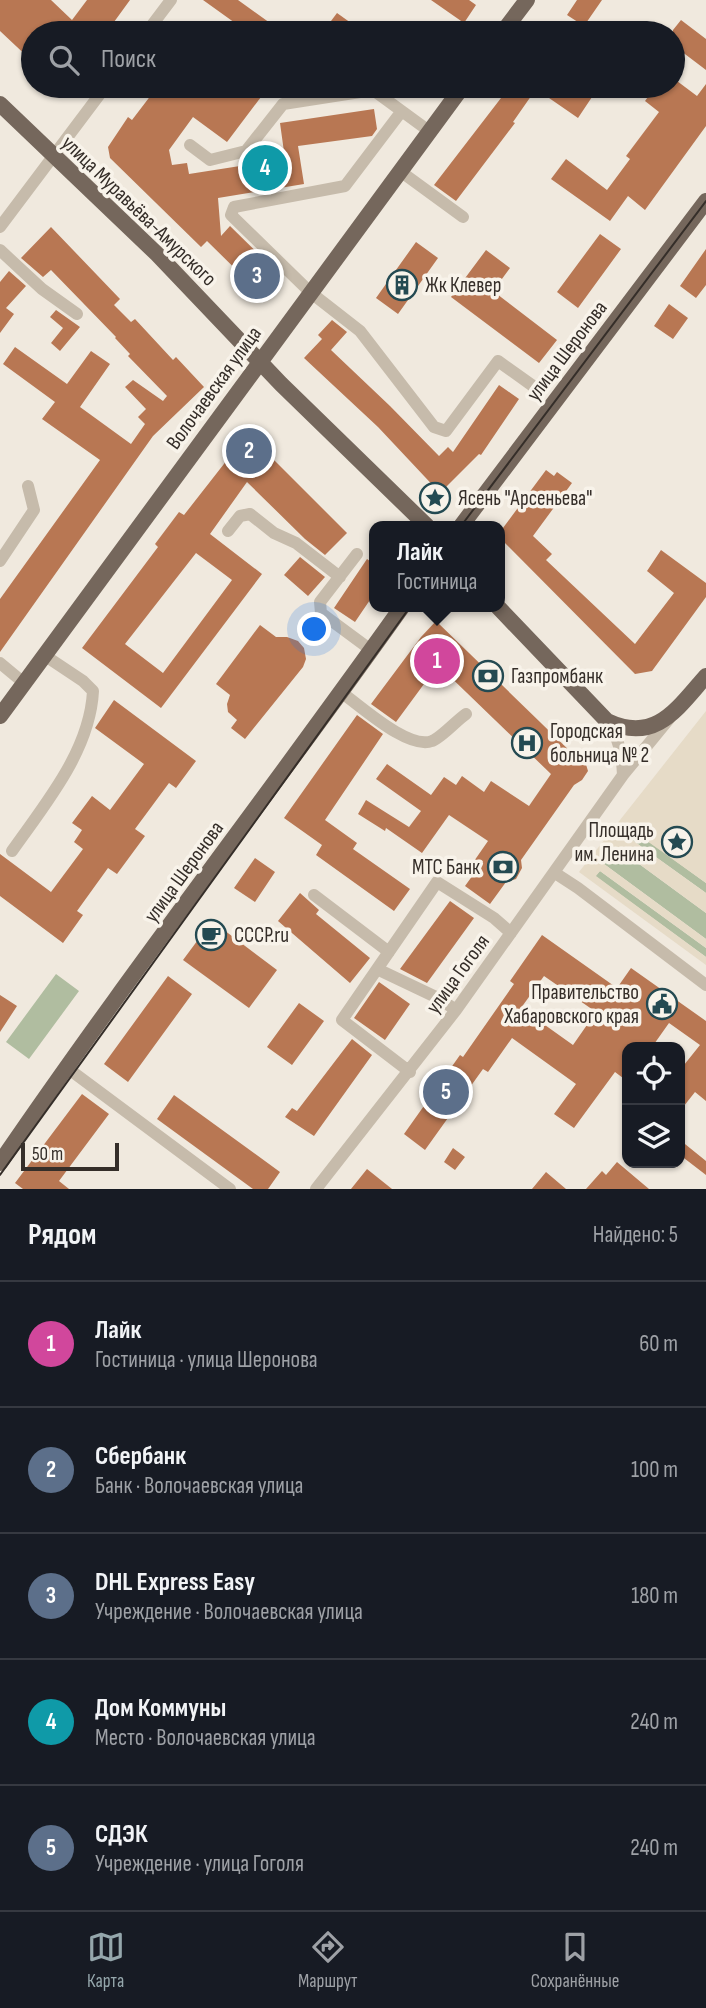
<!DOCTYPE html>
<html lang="ru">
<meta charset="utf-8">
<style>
:root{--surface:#171b24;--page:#242831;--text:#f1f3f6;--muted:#9ea1a6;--line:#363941;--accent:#95a7ac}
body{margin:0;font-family:"Sofia Sans Condensed",sans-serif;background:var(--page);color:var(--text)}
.controls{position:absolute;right:21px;bottom:21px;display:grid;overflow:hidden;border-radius:14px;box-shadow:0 2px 5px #0004}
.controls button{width:63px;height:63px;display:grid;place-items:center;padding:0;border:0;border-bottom:2px solid var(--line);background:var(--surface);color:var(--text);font:35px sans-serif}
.scale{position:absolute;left:21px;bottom:18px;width:98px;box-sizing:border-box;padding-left:7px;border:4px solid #352e29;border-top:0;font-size:19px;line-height:24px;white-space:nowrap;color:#352e29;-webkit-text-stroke:5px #f8f3ea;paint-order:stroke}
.you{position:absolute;left:315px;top:630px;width:24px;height:24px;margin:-18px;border:5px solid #fff;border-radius:50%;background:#1a73e8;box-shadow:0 0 0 10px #1a73e833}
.badge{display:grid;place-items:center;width:46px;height:46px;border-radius:50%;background:var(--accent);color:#fff;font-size:23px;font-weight:700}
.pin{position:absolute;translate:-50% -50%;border:4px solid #fff;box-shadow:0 2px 7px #0006}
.popup{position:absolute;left:369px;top:521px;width:136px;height:91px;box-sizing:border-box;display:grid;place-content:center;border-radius:14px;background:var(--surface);filter:drop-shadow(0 2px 5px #0005);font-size:23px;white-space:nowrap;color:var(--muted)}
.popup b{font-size:26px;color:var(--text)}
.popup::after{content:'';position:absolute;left:50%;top:100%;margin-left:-14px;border:14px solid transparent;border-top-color:var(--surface)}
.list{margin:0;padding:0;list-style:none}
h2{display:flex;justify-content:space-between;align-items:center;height:91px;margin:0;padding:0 28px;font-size:30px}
h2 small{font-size:23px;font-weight:400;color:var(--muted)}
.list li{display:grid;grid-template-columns:46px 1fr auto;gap:21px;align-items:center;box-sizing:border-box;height:126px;padding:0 28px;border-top:2px solid var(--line)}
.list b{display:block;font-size:26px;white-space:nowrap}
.list p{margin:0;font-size:23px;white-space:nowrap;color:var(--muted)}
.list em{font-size:23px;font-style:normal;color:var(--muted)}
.icon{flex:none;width:38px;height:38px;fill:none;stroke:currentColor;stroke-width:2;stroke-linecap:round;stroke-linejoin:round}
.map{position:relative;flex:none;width:706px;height:1189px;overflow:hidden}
.search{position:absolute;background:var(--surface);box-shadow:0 2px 5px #0004;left:21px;right:21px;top:21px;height:77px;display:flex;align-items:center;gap:18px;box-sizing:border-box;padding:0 24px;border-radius:38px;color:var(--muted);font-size:26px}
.sheet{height:721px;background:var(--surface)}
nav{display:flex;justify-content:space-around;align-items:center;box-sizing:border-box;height:98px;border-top:2px solid var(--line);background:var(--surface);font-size:19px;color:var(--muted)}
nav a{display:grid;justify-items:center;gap:4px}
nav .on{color:var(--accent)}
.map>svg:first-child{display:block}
.green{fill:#b0bda0}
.plaza{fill:#e6dbc7}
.building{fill:#b87753;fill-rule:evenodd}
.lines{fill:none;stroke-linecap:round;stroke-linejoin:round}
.minor{stroke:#c6bbab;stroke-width:12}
.major{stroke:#75675c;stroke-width:16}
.tram{stroke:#352e29;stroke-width:2}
.labels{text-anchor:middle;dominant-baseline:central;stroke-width:7;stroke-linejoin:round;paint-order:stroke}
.street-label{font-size:21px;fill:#352e29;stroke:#f8f3ea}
.poi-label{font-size:21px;fill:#352e29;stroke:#f8f3ea;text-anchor:start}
</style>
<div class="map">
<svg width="706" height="1189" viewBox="0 0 706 1189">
<rect width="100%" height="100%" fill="#f0e9de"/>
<path class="green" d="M633,830L706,883V893L628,837Z
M616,847L706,913V939L604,864Z
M600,871L706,948V957L595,876Z
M56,974L79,991L29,1059L6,1042Z"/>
<path class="plaza" d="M706,711V883L633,831L628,837L706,893V913L616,847L604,864L706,939V948L600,871L596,876L706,957V965L579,872Z"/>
<path class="building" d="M0,0H51L72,20L87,0H130L106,33H33V62L0,31Z
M203,0H238L284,33H249Z
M431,0H469L476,5L464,23Z
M577,0H602L584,26L567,15Z
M337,13L365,33H322Z
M681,20L706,39V70L673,45V30Z
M673,78L697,96L706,84V126L645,210L628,196L610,221L551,179L566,159L607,190L630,159L626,156L659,112L645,101L656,86H673Z
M158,86H254L264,93L227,142L193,117L169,150L172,165L187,163L189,174L285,159L280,123L374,109L377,129L372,136L298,146L304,184L218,198L221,236L230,226L282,277L264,297L207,241L201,247L110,158L108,147L128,117L132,120Z
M504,86H574L592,97L578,118L536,89L513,122L515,123L456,201L434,185L501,98L497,95Z
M51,227L120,299L114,305L131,322L135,319L173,360L176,357L204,387L153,436L0,652V599L100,460L42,419L55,402L3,364L15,347L67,384L91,351L110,364L80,407L131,444L145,424L138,417L146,409L125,387L133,380L163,401L167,396L128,356L130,354L115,338L116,337L51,270L43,277L21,258Z
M600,234L621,249L578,308L557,292Z
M416,242L438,258L398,314L376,298Z
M706,249V285L696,298L680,286Z
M486,250L510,268L493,291L557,340L539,363L451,297Z
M9,271L26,286L6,308L14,314L0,333V282Z
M669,304L688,318L673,339L654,326Z
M56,310L80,327L60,351L51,343L63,328L50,317Z
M332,320L347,332L331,350L390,406L439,456L448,447L453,452L499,385L519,399L481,455L479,454L440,493L378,427L304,358L322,339L318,335Z
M258,444L347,533L325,555L305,539L247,482L210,534L262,574L161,708L82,648L158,547L155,544L179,512L184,515L238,446ZM196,553L232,580L163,673L125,644Z
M546,470L554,476L557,472L572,483L533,536L552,554L546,560L635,644L674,593L647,571L661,550L706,583V597L652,671L635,674L500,538V532Z
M300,557L325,577L308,596L284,575Z
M367,559L374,564V594L355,622L334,608Z
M436,621L574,755L584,758L588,771L582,780L574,785L521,860L522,868L516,879L506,882L490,904L465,886L478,868L472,864L488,841L449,815L422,853L386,828L385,831L358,814L366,800L409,827L421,811L376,779L387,764L431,795L444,777L456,785L462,776L484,792L491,781L529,806L551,774L438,665L396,722L371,704L421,637Z
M260,625L276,637H287L298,641L304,648L306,659L303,667L245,739L231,728L237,720L228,712L227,704L230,695L216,684Z
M114,700L196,761L176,788L169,783L135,829L145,836L117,874L108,868L77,911L83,915L63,943L0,896V854L51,892L83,849L74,842L82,830L72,823L92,796L110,810L144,764L95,728Z
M357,715L383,734L325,820L357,843L353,849L410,889L394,911L316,855L322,845L284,818Z
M255,858L275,872L255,902L234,888Z
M300,893L319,910L316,914L370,958L350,983L278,921Z
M450,901L474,918L427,983L400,969Z
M212,921L277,970L249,1008L183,960Z
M542,935L617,988L631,968L706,1021V1101L695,1092L680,1111V1070L700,1045L669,1023L652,1047H627V1081L615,1072L574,1128L554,1114L576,1084L512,1038L488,1072L483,1069L425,1150L404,1134L460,1055L463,1057L514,984L510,981ZM544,976L596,1012L573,1045L521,1008Z
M168,976L192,994L128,1082L104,1064Z
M379,982L410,1004L385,1040L354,1018Z
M0,995L17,1006L0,1032Z
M299,1003L324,1021L292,1065L267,1047Z
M352,1039L372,1055L314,1136L285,1117L292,1108L297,1111Z
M82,1094L109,1114L59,1181L69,1189H23L15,1183Z
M174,1095L280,1172L268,1189H253L157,1119Z
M680,1140L706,1161V1175L680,1155Z
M453,1148L465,1157L455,1170L444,1162Z
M617,1162L649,1189H586L602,1171L606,1175Z
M367,1169L392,1189H351Z
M546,1172L566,1189H532Z"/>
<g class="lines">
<path class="minor" d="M146,33L171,0
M401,112L345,186L234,207L231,215L310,292L360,331L434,427L446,431L498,361L533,386
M190,145L210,160L246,151L283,104L373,90L429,131
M400,171L463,217
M0,227L106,86
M0,250L42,289L77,314
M228,531L240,516L250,514L274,533L296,543L340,577
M357,554L320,602L321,613L371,650
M0,561L34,510L28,486
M0,663L24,683
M342,693C361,706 408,750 432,741C441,738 457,720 466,714
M607,721C619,738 622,754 623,775
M12,851C45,804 90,751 93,691L83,681L44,655
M555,873L578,888L706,985
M314,895L389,952
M377,969L438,998L456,1010
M66,1067L230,1189
M410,1072L342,1020L437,882L494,918L511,933
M316,1189L456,1010L623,775L669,719"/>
<path class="major" d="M502,33L527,0
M0,104L157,254L281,384L427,526
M461,526L706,201
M498,607L607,721C655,744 677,709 706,676
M0,716L463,86
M0,1163C129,974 270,793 402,607"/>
<path class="tram" d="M461,526L706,201
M0,1175L410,607"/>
</g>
<defs>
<g id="building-ring" transform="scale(1.575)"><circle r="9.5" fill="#f8f3ea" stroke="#244a52" stroke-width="1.5"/><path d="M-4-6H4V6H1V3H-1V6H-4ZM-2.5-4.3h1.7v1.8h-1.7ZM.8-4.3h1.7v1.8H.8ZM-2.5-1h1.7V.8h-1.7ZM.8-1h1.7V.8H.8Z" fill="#244a52"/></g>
<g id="sight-ring" transform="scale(1.575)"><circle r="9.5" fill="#f8f3ea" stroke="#244a52" stroke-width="1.5"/><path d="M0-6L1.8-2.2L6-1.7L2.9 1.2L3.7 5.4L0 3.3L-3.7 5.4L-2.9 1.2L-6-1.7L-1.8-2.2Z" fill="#244a52"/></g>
<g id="bank-ring" transform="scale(1.575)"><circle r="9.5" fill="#f8f3ea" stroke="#244a52" stroke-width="1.5"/><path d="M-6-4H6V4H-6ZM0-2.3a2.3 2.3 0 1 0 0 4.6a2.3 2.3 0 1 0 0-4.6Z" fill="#244a52"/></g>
<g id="hospital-ring" transform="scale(1.575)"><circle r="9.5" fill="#f8f3ea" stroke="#244a52" stroke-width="1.5"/><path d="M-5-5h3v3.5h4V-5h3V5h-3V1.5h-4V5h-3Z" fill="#244a52"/></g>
<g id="cafe-ring" transform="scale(1.575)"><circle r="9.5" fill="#f8f3ea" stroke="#244a52" stroke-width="1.5"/><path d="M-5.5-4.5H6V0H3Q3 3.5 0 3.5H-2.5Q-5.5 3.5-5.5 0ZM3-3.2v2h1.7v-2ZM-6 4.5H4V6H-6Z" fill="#244a52"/></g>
<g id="civic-ring" transform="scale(1.575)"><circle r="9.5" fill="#f8f3ea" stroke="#244a52" stroke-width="1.5"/><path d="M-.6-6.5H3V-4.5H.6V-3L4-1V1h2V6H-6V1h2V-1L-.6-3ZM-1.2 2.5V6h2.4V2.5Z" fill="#244a52"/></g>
</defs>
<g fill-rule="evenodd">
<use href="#building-ring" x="402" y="285"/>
<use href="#sight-ring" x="435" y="498"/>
<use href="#bank-ring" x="488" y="676"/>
<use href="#hospital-ring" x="527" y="743"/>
<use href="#sight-ring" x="677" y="842"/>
<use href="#bank-ring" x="503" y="867"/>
<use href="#cafe-ring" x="211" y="935"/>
<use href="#civic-ring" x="662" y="1004"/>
</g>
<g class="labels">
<g class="street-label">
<text transform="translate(139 211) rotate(44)">улица Муравьёва-Амурского</text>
<text transform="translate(567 351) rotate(-53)">улица Шеронова</text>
<text transform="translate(214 388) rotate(-54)">Волочаевская улица</text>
<text transform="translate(184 872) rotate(-54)">улица Шеронова</text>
<text transform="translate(458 974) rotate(-54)">улица Гоголя</text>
</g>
<g class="poi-label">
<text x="425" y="285">Жк Клевер</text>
<text x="458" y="498">Ясень "Арсеньева"</text>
<text x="511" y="676">Газпромбанк</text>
<text x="550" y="731">Городская<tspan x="550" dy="24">больница № 2</tspan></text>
<text x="654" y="830" text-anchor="end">Площадь<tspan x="654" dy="24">им. Ленина</tspan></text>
<text x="480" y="867" text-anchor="end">МТС Банк</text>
<text x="234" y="935">СССР.ru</text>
<text x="639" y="992" text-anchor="end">Правительство<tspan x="639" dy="24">Хабаровского края</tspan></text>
</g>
</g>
</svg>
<div class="controls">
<button><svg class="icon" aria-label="locate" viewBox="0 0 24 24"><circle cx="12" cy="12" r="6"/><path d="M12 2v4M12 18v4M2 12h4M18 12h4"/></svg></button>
<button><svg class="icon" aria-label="layers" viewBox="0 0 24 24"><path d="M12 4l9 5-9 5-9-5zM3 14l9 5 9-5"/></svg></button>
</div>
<div class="scale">50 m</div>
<div class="you"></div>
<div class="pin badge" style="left:437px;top:661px;background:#d1479c">1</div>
<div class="popup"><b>Лайк</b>Гостиница</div>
<div class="pin badge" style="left:249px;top:451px;background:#5c6f8a">2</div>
<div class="pin badge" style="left:257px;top:276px;background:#5c6f8a">3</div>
<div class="pin badge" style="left:265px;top:168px;background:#0f9aa8">4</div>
<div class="pin badge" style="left:446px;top:1092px;background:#5c6f8a">5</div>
<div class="search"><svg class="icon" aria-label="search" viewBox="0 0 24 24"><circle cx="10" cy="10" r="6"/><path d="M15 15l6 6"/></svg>Поиск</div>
</div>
<section class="sheet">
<h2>Рядом<small>Найдено: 5</small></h2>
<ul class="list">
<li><span class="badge" style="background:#d1479c">1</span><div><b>Лайк</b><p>Гостиница · улица Шеронова</p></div><em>60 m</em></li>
<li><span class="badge" style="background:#5c6f8a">2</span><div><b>Сбербанк</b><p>Банк · Волочаевская улица</p></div><em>100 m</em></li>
<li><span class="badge" style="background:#5c6f8a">3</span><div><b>DHL Express Easy</b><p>Учреждение · Волочаевская улица</p></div><em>180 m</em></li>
<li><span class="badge" style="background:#0f9aa8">4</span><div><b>Дом Коммуны</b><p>Место · Волочаевская улица</p></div><em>240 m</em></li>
<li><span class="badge" style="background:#5c6f8a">5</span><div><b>СДЭК</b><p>Учреждение · улица Гоголя</p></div><em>240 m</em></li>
</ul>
</section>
<nav>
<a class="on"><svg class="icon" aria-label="map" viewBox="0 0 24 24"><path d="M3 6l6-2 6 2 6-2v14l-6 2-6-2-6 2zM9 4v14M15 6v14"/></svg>Карта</a>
<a><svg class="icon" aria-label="directions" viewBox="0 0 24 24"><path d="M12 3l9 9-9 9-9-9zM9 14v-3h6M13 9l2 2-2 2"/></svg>Маршрут</a>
<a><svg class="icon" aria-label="saved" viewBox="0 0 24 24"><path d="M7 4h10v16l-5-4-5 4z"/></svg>Сохранённые</a>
</nav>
